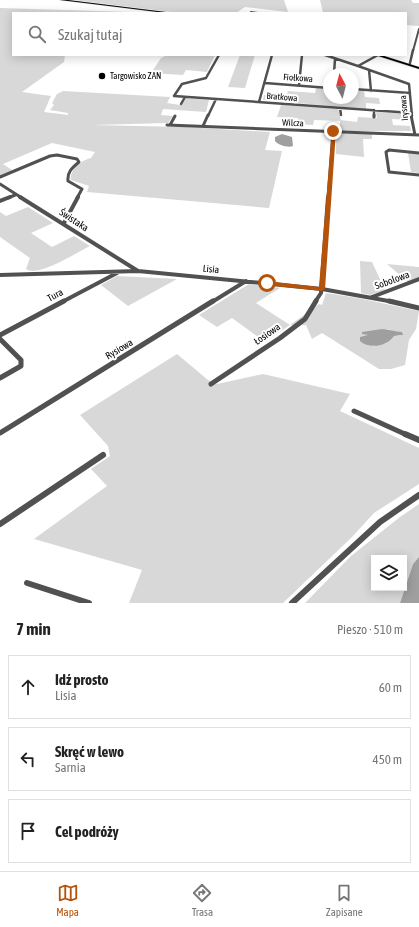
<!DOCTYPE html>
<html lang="pl">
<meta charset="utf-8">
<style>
:root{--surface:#fff;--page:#f2f2f2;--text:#222;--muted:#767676;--line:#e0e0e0;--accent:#b45309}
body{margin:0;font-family:"Asap Condensed",sans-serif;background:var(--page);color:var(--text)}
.controls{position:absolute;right:12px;bottom:12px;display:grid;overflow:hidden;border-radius:0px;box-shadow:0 2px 10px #0003}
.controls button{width:36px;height:36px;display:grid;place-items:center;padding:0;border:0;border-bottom:1px solid var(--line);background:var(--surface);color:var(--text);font:20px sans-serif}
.compass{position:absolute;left:323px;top:68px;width:36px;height:36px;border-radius:50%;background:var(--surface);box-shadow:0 2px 10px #0003;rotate:353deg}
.stop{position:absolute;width:12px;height:12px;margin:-9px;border:3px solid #b45309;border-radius:50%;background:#fff}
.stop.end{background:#b45309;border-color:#fff;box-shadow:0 1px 4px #0008}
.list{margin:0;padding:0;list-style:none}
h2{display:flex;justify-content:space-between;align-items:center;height:52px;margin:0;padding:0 16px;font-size:17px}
h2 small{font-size:13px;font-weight:400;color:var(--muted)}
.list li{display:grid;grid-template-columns:26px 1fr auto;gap:12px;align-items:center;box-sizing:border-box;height:64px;margin:0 8px 8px;padding:0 8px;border:1px solid var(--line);border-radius:0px}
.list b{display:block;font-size:15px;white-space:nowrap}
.list p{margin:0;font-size:13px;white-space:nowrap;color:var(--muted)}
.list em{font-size:13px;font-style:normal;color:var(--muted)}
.icon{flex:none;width:22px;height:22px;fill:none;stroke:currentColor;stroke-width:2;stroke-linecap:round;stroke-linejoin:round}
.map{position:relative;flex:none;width:419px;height:603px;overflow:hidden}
.search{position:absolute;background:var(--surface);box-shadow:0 2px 10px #0003;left:12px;right:12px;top:12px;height:44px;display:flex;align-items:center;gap:10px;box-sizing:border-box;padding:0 14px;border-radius:0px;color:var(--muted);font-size:15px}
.sheet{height:268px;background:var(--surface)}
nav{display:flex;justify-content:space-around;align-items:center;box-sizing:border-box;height:56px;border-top:1px solid var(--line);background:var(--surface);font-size:11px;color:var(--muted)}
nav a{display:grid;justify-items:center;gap:2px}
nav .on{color:var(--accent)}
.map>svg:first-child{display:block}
.green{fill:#d8d8d8;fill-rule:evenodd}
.water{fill:#9f9f9f}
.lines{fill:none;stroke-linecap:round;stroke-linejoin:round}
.primary-casing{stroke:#dbdbdb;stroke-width:1}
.street-far5{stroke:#515151;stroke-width:2}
.street-far4{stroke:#515151;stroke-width:2.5}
.street-far3{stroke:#515151;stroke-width:3}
.street-far2{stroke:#515151;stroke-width:4}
.street-far1{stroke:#515151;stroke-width:5}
.street{stroke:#515151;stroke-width:6}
.primary{fill:#000;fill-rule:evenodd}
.route{fill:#b45309}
.poi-dot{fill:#000;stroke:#fff;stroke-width:1.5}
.labels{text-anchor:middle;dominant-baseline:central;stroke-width:4;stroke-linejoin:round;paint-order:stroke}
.far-poi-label{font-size:9px;fill:#000;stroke:#fff;text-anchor:start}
.far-street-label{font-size:9px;fill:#000;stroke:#fff}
.street-label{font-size:10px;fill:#000;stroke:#fff}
</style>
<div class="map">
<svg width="419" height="603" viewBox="0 0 419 603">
<rect width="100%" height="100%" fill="#fff"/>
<path class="green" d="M73,0H284L288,12L245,7L236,13H180Z
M320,0H411L413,3H419V26L406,25V13H323Z
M0,8L163,13H13V55H65L64,62L22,92L51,96L44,112L68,115V113L50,110L54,105L52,103L57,94L63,91L170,97L167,103L180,105L186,98L209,100L206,112L163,109L161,115L173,116L168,123L91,125L185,127L270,132L265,150L282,151L269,208L87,192L89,186L71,180C69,170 82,160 91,158L95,152L52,143L3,164L12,170L0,175Z
M167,55H215L207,72L186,70L183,75L151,73L161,58Z
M240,55H255L245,88L228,87Z
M316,88L329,89V98H353V91H364L365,97L379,98L380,104L366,103V109L263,100L264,95L286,97L288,91L315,93Z
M281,105L338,109L341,120L357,122L358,117L377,118L376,112L407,114L409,115V120L392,119L393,125L410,126L411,131H340V121L314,120L313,125L299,124L297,123L298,118L277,117Z
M337,133L372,134V139H363L364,157L336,154V139H335Z
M408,153L419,154V173L411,172Z
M28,207L53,223L31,233L52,247L74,236L90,246C77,252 38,278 26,269L30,258L0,237V212L6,216Z
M360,261L372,262L385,290L370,295L361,293Z
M387,264L419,267V278L408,282Z
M117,276L177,279L128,306L101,285Z
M249,284L280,288L256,303L290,325L319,304L322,305L326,293L358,298L419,311L416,329L409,340L405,365L391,369H379L322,333L312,339L306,325H290L265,342L232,318L217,327L199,315ZM389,329L395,333L399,332L401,336H394C389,344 381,345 373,346L368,335L365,334L377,330Z
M177,354L208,380L217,384L263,374L350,394L340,411L419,448V484L374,513L352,537L283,603H129L142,570L34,539L107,486L91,469L110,456L108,446L80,415Z
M419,504V557L413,564L400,603H305L351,556L400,517ZM374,558H404V588H374Z"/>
<path class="water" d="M282,134L292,137L293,146C288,148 278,145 275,141V137Z
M382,329C390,329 394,332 402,332L403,335L394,336C387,347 369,349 360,341V337L368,335L362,334V332Z
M419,557V603H400L413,564Z"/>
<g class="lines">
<g class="primary-casing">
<path id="primary" d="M60,0H68L174,13H166Z
M375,55H381L419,67V69Z"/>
</g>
<path class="street-far5" d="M251,12L258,13
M413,51L419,29"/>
<path class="street-far4" d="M219,55L206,78L182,84L174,96L412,113
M325,55L358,66
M378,55L358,66L409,84L412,116
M410,63L413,50
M369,70L371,91
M334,74L335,59
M265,83L329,88
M299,85L302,55
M353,89L410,93
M259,102L272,55
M181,104L185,97
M340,108L341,115
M374,110V116
M208,116L216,99"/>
<path class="street-far3" d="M374,115V117
M411,115L415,135
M167,125L419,135
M170,125L175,116
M203,126L208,115
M419,153L389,150L386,152L389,172L419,175
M0,177L50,156L57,155L77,159L79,162C72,168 67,172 68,181L82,189L77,198
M0,184L22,198
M8,198L15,195
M328,198L333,131"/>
<path class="street-far2" d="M20,197L138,271
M0,201L10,197
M64,223L78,197
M0,275L138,271L322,289L394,302
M372,297L419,279
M62,302L117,273
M212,302L246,281
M315,302L321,293L328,197"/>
<path class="street-far1" d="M389,301L419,308
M0,335L64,301
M0,339L21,360V366L0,378
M211,384L280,338L305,319L316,301
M354,411L407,435
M0,433L213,301"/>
<path class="street" d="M405,434L419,440
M0,524L103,455
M27,583L89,603
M292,603L380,522L419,495"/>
<use href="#primary" class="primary"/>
</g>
<path class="route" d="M332,130L336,131L325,289L322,291L265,285L264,283L267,281L319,287Z"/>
<circle class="poi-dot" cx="102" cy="76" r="4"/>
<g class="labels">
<g class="far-poi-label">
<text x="110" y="76">Targowisko ZAN</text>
</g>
<g class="far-street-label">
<text transform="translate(298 78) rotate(4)">Fiołkowa</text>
<text transform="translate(282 97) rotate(5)">Bratkowa</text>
<text transform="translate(404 108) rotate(-95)">Irysowa</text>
<text transform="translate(293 123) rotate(2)">Wilcza</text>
</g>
<g class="street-label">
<text transform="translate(74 220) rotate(33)">Świstaka</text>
<text transform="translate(211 269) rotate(5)">Lisia</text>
<text transform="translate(392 280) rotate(-20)">Sobolowa</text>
<text transform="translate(55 295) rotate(-28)">Tura</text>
<text transform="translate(267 334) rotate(-35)">Łosiowa</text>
<text transform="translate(119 349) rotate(-31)">Rysiowa</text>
</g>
</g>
</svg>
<div class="controls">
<button><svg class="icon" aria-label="layers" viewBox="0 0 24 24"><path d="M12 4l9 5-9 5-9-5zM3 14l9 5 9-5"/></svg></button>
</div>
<svg class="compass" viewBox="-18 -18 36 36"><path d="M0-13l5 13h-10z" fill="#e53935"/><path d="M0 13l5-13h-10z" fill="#767676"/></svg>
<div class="stop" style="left:267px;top:283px"></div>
<div class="stop end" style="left:333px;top:131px"></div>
<div class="search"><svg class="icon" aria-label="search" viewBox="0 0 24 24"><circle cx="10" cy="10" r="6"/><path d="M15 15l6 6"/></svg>Szukaj tutaj</div>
</div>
<section class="sheet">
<h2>7 min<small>Pieszo · 510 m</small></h2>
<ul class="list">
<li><svg class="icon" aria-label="ahead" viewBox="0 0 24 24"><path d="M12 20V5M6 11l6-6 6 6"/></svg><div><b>Idź prosto</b><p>Lisia</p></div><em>60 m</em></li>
<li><svg class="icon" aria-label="left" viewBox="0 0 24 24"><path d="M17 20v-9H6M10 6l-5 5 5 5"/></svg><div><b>Skręć w lewo</b><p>Sarnia</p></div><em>450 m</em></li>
<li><svg class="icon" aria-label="arrive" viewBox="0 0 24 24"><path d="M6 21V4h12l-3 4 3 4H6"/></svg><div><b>Cel podróży</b></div></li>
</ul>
</section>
<nav>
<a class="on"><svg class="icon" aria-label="map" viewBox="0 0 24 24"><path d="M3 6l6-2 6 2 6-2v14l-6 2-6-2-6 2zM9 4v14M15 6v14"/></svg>Mapa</a>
<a><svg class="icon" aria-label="directions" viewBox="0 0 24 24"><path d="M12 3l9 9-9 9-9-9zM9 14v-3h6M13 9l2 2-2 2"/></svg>Trasa</a>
<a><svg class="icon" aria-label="saved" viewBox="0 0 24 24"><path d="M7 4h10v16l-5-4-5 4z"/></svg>Zapisane</a>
</nav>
